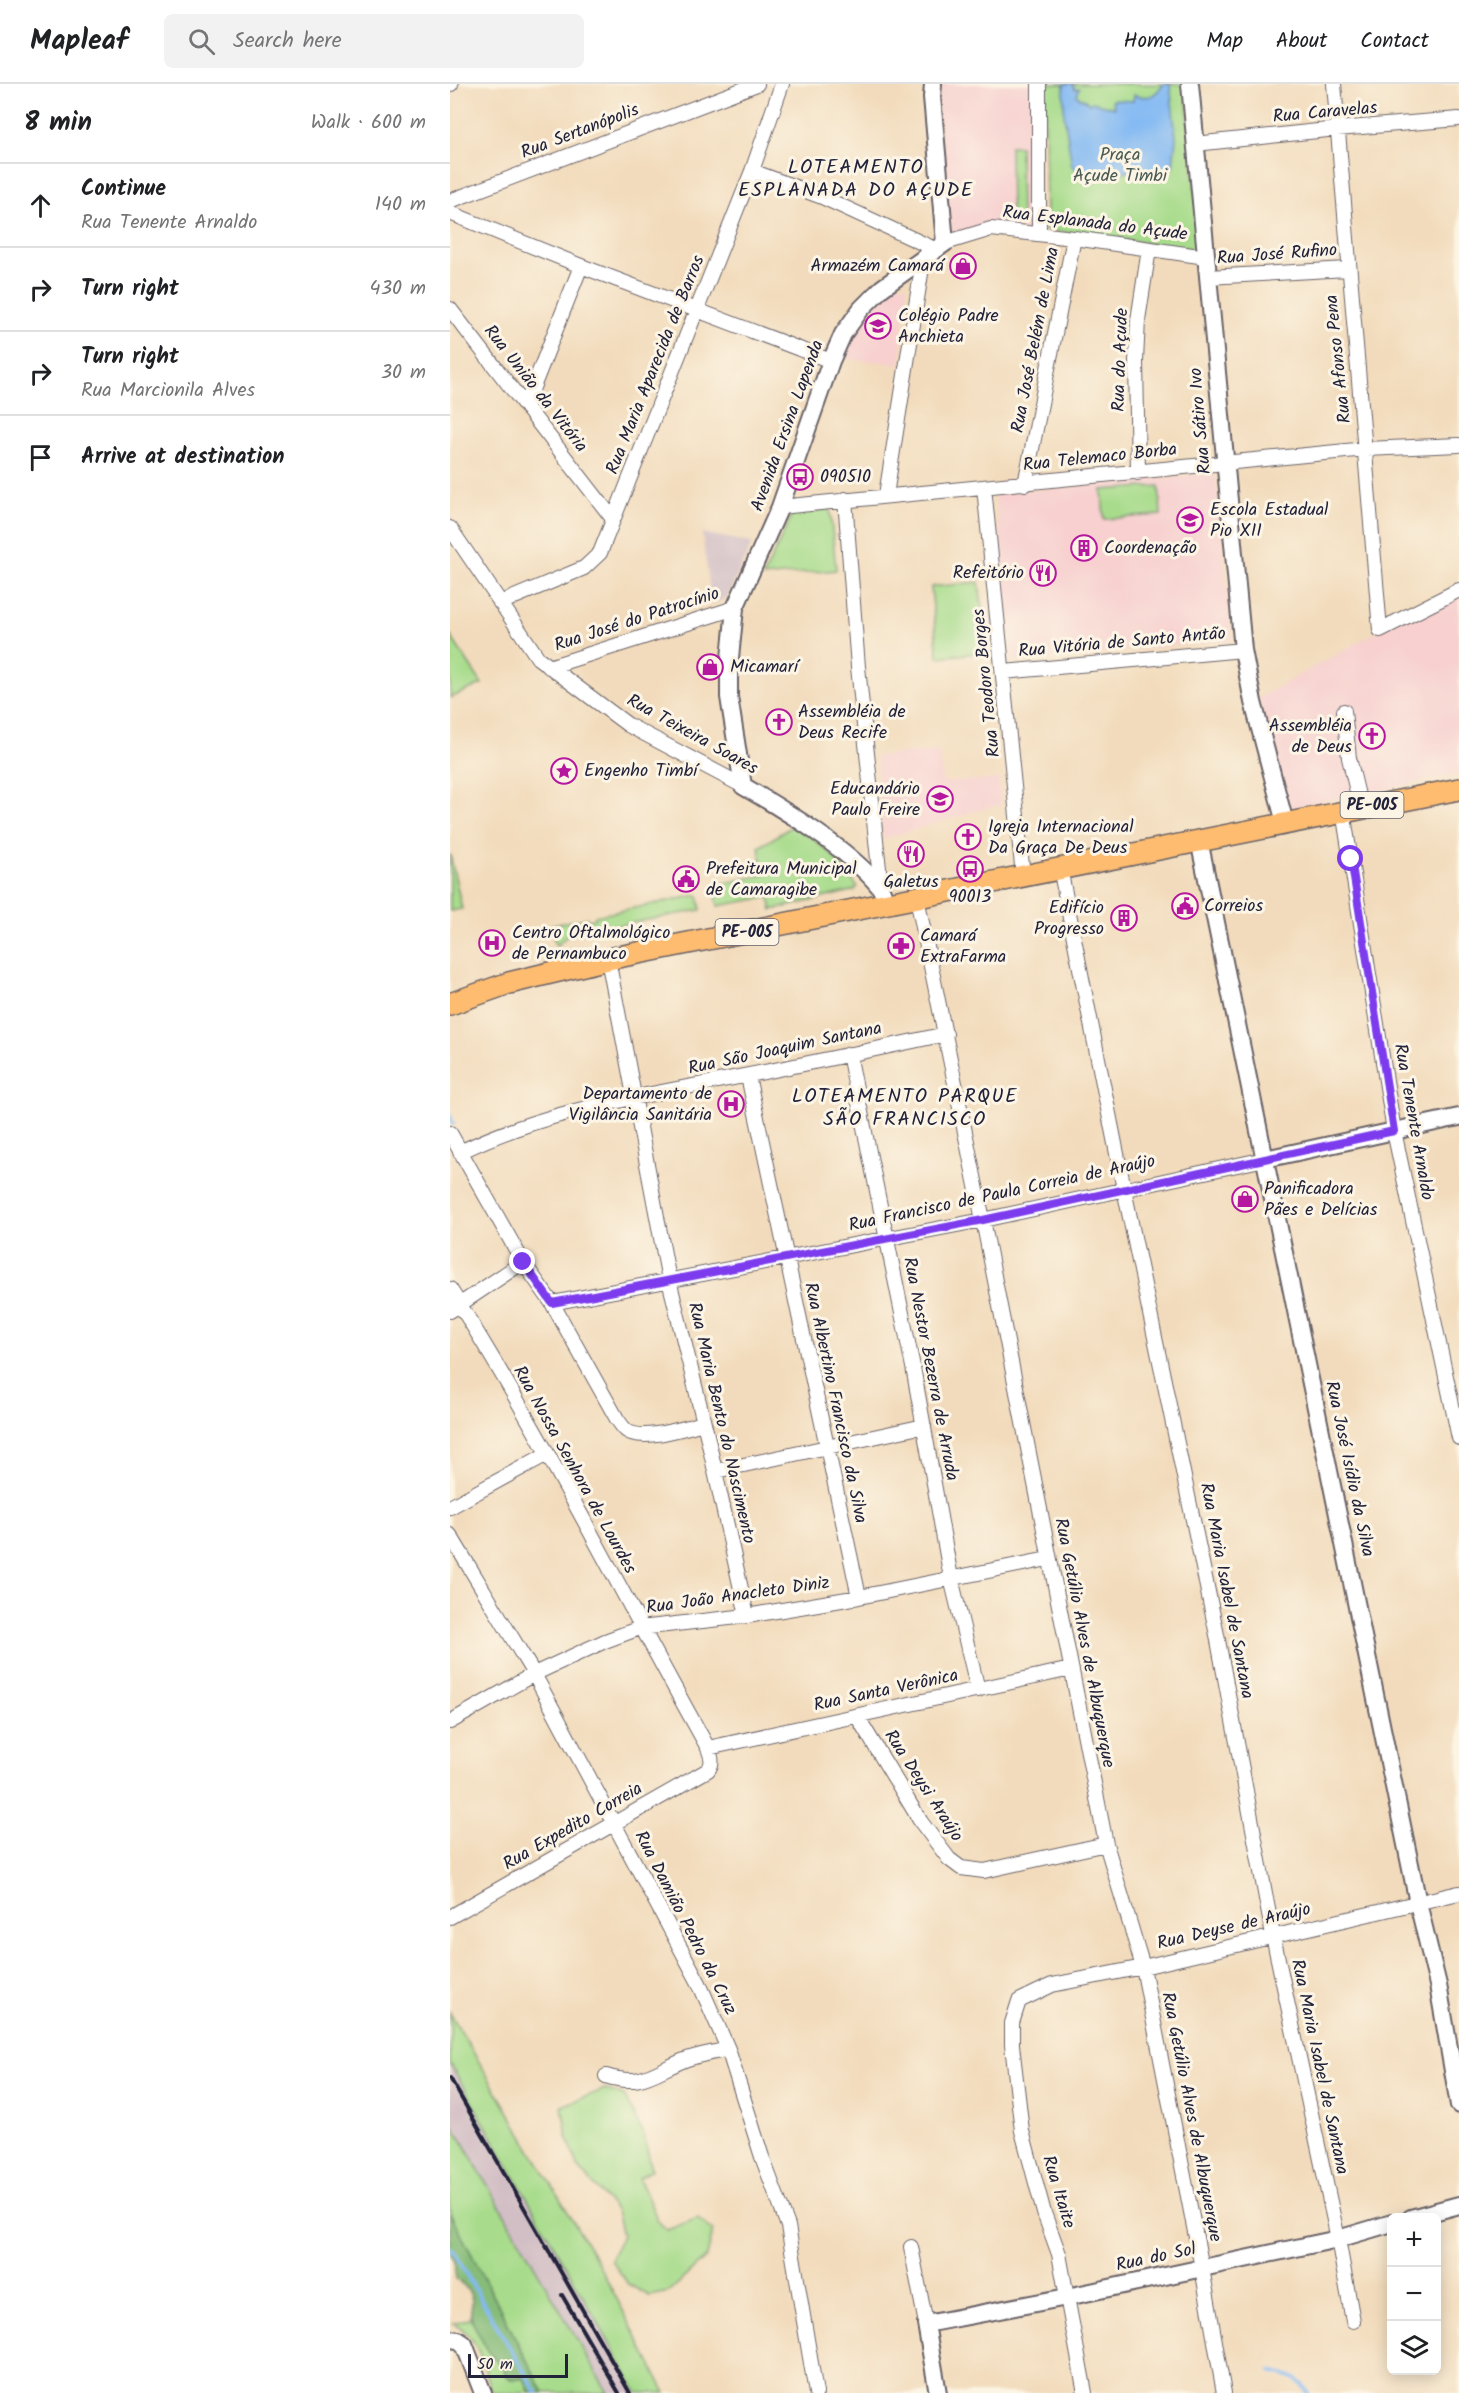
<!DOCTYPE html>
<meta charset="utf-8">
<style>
:root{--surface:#fff;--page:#f2f2f2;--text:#202124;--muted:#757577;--line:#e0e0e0}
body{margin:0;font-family:Kalam,sans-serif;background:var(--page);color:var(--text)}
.controls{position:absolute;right:18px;bottom:18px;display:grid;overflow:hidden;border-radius:9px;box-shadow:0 3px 15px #0003}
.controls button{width:54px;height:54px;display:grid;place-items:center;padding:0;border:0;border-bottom:2px solid var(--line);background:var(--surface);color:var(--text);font:30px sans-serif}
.scale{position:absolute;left:18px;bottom:15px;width:100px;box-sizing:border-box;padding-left:6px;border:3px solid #22223b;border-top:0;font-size:16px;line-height:21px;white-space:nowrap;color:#22223b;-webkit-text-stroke:4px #fcf5e5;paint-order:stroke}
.stop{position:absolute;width:18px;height:18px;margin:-14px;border:4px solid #7c3aed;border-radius:50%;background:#fff}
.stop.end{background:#7c3aed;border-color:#fff;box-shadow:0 2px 6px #0008}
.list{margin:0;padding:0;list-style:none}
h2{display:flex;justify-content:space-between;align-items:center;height:78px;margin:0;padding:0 24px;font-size:26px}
h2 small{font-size:20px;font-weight:400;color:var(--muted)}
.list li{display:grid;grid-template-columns:39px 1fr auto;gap:18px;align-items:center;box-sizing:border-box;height:84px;padding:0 24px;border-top:2px solid var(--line)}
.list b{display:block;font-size:22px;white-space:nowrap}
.list p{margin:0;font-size:20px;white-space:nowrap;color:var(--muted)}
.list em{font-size:20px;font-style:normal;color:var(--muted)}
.icon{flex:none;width:33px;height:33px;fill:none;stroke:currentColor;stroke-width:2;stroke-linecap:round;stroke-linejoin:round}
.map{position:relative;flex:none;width:1009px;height:2309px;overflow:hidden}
header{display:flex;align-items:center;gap:36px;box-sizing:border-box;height:84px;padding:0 30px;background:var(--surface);border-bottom:2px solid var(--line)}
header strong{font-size:28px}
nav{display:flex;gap:33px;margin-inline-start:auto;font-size:21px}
.search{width:420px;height:54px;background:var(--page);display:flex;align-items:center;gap:15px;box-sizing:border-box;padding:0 21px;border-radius:9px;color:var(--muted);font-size:22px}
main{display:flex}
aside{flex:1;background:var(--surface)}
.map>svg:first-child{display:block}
.built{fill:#f7d0cf}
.industrial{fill:#d2bec5}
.green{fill:#a8dc8c;stroke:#657f64;stroke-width:1.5}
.forest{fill:#86bc78;stroke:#546f5a;stroke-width:1.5}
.water{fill:#84baf3;stroke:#536e97;stroke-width:1.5}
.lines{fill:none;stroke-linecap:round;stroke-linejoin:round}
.stream{stroke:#84baf3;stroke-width:4}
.minor-casing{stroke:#6b6368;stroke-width:16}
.tertiary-casing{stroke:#6b6368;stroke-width:20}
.primary-casing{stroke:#6b6368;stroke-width:24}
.minor{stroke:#fff;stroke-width:14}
.tertiary{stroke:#fff;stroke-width:16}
.primary{stroke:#fdbc70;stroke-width:21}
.rail{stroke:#22223b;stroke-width:4}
.route{stroke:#7c3aed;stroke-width:8}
.labels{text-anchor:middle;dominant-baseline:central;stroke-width:6;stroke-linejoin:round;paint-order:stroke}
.shield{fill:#fcf5e5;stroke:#63616e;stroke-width:1.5}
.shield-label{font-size:16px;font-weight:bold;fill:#22223b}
.street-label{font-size:18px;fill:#22223b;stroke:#fcf5e5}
.park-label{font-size:18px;fill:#4a5a53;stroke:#fcf5e5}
.poi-label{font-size:18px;fill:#22223b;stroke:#fcf5e5;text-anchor:start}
.neighbourhood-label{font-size:20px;letter-spacing:1.5px;fill:#22223b;stroke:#fcf5e5}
</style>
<header>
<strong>Mapleaf</strong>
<div class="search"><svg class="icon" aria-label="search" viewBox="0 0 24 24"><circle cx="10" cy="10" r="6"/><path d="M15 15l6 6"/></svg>Search here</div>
<nav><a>Home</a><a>Map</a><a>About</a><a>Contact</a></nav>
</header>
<main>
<aside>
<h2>8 min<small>Walk · 600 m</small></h2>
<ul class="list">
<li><svg class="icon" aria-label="ahead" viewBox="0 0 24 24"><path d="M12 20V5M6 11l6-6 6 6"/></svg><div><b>Continue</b><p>Rua Tenente Arnaldo</p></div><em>140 m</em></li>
<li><svg class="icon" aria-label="right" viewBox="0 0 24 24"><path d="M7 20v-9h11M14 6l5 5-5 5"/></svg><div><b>Turn right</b></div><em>430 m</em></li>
<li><svg class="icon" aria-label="right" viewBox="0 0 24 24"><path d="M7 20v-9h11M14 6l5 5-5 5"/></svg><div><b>Turn right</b><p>Rua Marcionila Alves</p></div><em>30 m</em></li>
<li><svg class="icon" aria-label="arrive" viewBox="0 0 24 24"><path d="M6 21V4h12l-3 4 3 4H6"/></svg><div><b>Arrive at destination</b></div></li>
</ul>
</aside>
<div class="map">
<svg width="1009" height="2309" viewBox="0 0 1009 2309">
<rect width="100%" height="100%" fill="#fcf5e5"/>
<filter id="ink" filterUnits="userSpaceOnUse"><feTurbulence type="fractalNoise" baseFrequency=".0167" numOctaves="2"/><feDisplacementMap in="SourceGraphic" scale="12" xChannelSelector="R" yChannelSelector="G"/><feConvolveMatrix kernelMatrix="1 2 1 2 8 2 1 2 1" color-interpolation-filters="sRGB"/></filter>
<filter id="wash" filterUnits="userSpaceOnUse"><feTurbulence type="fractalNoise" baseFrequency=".008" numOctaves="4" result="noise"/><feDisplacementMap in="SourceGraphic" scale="24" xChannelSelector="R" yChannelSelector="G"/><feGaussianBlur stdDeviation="1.35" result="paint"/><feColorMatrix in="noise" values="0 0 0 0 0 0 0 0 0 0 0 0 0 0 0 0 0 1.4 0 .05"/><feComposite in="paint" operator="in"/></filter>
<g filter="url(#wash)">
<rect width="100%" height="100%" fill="#f2dbbc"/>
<path class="built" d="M490,0H584L583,145L501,152L488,25Z
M444,201H457L450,280L387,274L400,246Z
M765,389L782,556L562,578L545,410Z
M1009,506V690L836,725L808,614L930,546Z
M489,667L493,698L549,695L551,722H543L433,755L426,672Z"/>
<path class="industrial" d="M252,449L302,459L277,514L262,520Z
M0,1979L188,2309H158L10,2054L0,2036Z"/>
<path class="green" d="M595,0H735L751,166L596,146Z
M560,62H570L571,137H561Z
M709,402L711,431L654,435L652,406Z
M380,425L386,486L313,493L343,429Z
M529,498L537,568L488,573L481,503Z
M0,551L32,600L0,614Z
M344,741C369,758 392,776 407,803L405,806L322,826L319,813L268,822L264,801L314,791L309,763Z
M0,770L12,825L0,827Z
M248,811L251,826L127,849L125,846L121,848L106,862L100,841L137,834L138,836L145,835V832Z
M0,1929L147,2177L216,2309H188L0,1979Z
M155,2005L174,2012L193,2049L202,2086L189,2094L208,2137L217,2146L248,2134L263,2147L257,2172L219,2208L199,2212L178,2200L161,2176L172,2151L166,2127L128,2082L117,2052L112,2022Z
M0,2036L158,2309H94L0,2129Z
M22,2234L48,2280L54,2284L63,2296L74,2294L80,2309H42C35,2286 28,2250 4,2240Z"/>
<path class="forest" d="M0,2129L94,2309H80L74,2294L63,2296L56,2292L54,2284C42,2276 25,2247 21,2232C20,2227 22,2223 22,2218C22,2208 14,2201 6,2195L4,2177L0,2171Z"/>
<path class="water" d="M614,0H623L625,5L629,4L627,12L635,16L639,20L643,18L664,24L662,16L683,17L684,11C699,15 704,13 714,0H720L726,54L723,82L715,90L667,87L637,89L628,87L622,82L614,30Z"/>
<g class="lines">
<path class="stream" d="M0,1032L3,1040
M0,2163L87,2309
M821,2287C837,2291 850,2294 858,2309"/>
</g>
</g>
<g filter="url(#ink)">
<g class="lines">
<g class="minor-casing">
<path id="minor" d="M0,0H1
M884,0L930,546L1009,506
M745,60L887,45L1009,35
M302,87L372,113L487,166
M0,117L307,0
M0,129L131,182L381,277
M589,150V0
M495,159L541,145L624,154L756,173
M758,193L898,185
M0,225L163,435
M76,321L131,182
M688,389L686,277L688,236L699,165
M575,400L624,154
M534,403L573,792
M436,411L473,177
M395,415L408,583L431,804
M330,423L916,365L1009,361
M0,444L88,574L178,641L293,702
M50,519L134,484L150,469L302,87L332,0
M99,583L285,524
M554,588L793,566
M894,627L899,674L911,724
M893,727L944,1047L1009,1354
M610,784L674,1105L767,1551L823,1852L888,2155L903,2237
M467,814L533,1136L656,1760L693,1883L752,2184L774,2309
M158,875L219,1196L257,1351L297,1532
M399,970L463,1283L501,1494L528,1606
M298,992L409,1513
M0,1049L73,1178L102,1219L167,1335C170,1339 173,1344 177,1347C193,1358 236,1343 254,1339
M10,1068C93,1027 184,1014 273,996C347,982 422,966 496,950
M0,1205C94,1353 172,1511 258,1664C261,1672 264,1679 258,1686L0,1833
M102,1219L533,1136L815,1075
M0,1227L73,1178
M266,1387L474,1342
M0,1423L97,1370
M0,1451L84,1590L249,1899L278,1965L312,2073L338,2142L366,2309
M407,1632L471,1738L499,1775L511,1784L534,1787L656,1760
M0,1638L84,1590L155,1557L190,1544L297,1532L409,1513L598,1475
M258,1664L621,1585
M156,1992C191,2003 201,1990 232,1977C246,1971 263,1969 278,1965
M461,2163L476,2240
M635,2309L609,2170L594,2129L572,2047L562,1961V1939L569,1917L602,1901L693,1883L1009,1809"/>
</g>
<g class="tertiary-casing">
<path id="tertiary" d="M740,0L793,566L803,618L835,739
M749,756L968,1819L988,1901L1009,2021
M436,819C434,814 433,807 429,802C397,764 336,727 293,702L279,613V584L285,524L330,423L381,277L393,250L411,225L432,204L495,159L482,13L483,0
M815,1075L1009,1033
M961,2134L1009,2121
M0,2255L8,2256L14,2260L33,2309
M488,2309L476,2240L617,2213L888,2155L942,2139"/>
</g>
<g class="primary-casing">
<path id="primary" d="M0,920L59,899L158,875L1009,705"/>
</g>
<use href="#minor" class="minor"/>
<use href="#tertiary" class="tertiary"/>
<use href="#primary" class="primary"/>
<path class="rail" d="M0,1994L180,2309
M112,2211L169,2309"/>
</g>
</g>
<g class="lines" filter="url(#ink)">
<path class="route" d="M73,1178L102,1219L533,1136L944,1047L901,775"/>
</g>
<defs>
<g id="shop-ring" transform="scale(1.35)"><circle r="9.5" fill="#fcf5e5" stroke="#b5179e" stroke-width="1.5"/><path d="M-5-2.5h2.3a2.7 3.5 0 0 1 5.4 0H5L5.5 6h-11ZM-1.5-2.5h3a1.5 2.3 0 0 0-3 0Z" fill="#b5179e"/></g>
<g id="school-ring" transform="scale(1.35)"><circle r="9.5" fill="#fcf5e5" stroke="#b5179e" stroke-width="1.5"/><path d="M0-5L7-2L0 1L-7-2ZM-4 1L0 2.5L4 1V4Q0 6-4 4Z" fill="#b5179e"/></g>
<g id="bus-ring" transform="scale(1.35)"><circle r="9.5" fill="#fcf5e5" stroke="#b5179e" stroke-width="1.5"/><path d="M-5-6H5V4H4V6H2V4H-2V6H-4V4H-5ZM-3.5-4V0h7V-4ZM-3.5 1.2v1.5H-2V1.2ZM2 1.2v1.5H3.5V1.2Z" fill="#b5179e"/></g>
<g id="building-ring" transform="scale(1.35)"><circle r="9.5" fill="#fcf5e5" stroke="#b5179e" stroke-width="1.5"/><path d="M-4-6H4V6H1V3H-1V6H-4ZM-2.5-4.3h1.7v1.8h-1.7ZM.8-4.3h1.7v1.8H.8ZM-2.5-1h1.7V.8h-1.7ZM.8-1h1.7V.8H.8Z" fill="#b5179e"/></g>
<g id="restaurant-ring" transform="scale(1.35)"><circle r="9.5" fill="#fcf5e5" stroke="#b5179e" stroke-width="1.5"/><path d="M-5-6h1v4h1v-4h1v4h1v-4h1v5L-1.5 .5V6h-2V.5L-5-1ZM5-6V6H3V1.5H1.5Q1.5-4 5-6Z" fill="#b5179e"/></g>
<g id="church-ring" transform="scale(1.35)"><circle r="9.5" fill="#fcf5e5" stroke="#b5179e" stroke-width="1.5"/><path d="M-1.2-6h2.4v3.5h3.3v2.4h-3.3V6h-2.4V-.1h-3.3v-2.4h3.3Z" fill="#b5179e"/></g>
<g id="sight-ring" transform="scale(1.35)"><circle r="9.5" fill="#fcf5e5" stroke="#b5179e" stroke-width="1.5"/><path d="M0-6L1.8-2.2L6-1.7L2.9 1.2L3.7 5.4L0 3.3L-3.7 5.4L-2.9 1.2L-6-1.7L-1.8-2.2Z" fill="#b5179e"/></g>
<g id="civic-ring" transform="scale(1.35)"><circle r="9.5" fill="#fcf5e5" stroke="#b5179e" stroke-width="1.5"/><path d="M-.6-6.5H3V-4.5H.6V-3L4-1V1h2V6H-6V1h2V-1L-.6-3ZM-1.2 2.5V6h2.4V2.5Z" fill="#b5179e"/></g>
<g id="hospital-ring" transform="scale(1.35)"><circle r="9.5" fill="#fcf5e5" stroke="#b5179e" stroke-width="1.5"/><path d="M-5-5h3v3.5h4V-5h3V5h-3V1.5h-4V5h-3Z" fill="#b5179e"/></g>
<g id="pharmacy-ring" transform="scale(1.35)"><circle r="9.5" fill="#fcf5e5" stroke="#b5179e" stroke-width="1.5"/><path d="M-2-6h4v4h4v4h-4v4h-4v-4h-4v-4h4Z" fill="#b5179e"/></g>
</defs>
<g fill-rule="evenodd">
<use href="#shop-ring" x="513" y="182"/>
<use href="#school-ring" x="428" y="242"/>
<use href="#bus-ring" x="350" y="393"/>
<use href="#school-ring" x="740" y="436"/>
<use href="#building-ring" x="634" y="464"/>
<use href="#restaurant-ring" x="593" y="489"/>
<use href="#shop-ring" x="260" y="583"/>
<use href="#church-ring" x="329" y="638"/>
<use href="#church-ring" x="922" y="652"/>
<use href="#sight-ring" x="114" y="687"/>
<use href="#school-ring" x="490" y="715"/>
<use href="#church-ring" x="518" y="753"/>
<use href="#restaurant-ring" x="461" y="770"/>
<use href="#bus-ring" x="520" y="785"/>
<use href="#civic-ring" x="236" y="795"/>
<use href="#civic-ring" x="735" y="822"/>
<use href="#building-ring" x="674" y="834"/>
<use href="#hospital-ring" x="42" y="859"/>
<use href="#pharmacy-ring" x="451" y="862"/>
<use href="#hospital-ring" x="281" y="1020"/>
<use href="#shop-ring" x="795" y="1115"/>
</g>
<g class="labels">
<g class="shield">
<rect x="890.5" y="708" width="63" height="26" rx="4.5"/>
<rect x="265.5" y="835" width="63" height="26" rx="4.5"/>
</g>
<g class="shield-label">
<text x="922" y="721">PE-005</text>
<text x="297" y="848">PE-005</text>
</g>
<g class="street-label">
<text transform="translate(875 29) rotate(-5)">Rua Caravelas</text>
<text transform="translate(130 48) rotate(-21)">Rua Sertanópolis</text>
<text transform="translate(645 140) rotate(7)">Rua Esplanada do Açude</text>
<text transform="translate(827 171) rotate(-4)">Rua José Rufino</text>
<text transform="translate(586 256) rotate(-79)">Rua José Belém de Lima</text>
<text transform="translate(889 275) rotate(-96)">Rua Afonso Pena</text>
<text transform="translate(671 276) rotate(-88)">Rua do Açude</text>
<text transform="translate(206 281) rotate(-68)">Rua Maria Aparecida de Barros</text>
<text transform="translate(85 305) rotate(52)">Rua União da Vitória</text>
<text transform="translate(751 337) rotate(-95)">Rua Sátiro Ivo</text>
<text transform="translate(338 342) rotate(-70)">Avenida Ersina Lapenda</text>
<text transform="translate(650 374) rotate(-6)">Rua Telemaco Borba</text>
<text transform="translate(187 536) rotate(-18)">Rua José do Patrocínio</text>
<text transform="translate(672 559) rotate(-5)">Rua Vitória de Santo Antão</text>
<text transform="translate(537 599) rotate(-96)">Rua Teodoro Borges</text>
<text transform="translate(242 651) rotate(29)">Rua Teixeira Soares</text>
<text transform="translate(335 965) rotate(-12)">Rua São Joaquim Santana</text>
<text transform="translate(963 1038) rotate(80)">Rua Tenente Arnaldo</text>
<text transform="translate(552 1110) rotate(-12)">Rua Francisco de Paula Correia de Araújo</text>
<text transform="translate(480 1285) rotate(79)">Rua Nestor Bezerra de Arruda</text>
<text transform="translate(385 1319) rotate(78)">Rua Albertino Francisco da Silva</text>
<text transform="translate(271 1339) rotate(77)">Rua Maria Bento do Nascimento</text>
<text transform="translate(899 1385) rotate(78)">Rua José Isídio da Silva</text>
<text transform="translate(124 1386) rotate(61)">Rua Nossa Senhora de Lourdes</text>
<text transform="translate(776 1507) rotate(79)">Rua Maria Isabel de Santana</text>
<text transform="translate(288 1512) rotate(-8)">Rua João Anacleto Diniz</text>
<text transform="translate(634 1559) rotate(79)">Rua Getúlio Alves de Albuquerque</text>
<text transform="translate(436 1607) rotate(-12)">Rua Santa Verônica</text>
<text transform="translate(473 1702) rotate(57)">Rua Deysi Araújo</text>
<text transform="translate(123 1743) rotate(-30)">Rua Expedito Correia</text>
<text transform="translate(235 1839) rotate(63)">Rua Damião Pedro da Cruz</text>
<text transform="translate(784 1843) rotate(-13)">Rua Deyse de Araújo</text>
<text transform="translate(869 1983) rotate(78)">Rua Maria Isabel de Santana</text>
<text transform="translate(741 2033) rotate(79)">Rua Getúlio Alves de Albuquerque</text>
<text transform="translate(608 2108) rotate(73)">Rua Itaite</text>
<text transform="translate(706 2174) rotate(-12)">Rua do Sol</text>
</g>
<g class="park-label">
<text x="670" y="71">Praça<tspan x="670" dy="21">Açude Timbi</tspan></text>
</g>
<g class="poi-label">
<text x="494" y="182" text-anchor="end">Armazém Camará</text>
<text x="448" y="232">Colégio Padre<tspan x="448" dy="21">Anchieta</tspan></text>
<text x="370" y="393">090510</text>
<text x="760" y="426">Escola Estadual<tspan x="760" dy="21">Pio XII</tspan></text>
<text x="654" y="464">Coordenação</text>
<text x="574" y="489" text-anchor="end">Refeitório</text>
<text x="280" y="583">Micamarí</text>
<text x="348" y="628">Assembléia de<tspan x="348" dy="21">Deus Recife</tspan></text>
<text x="902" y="642" text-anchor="end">Assembléia<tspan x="902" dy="21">de Deus</tspan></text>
<text x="134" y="687">Engenho Timbí</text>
<text x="470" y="705" text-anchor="end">Educandário<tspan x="470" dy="21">Paulo Freire</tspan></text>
<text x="538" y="743">Igreja Internacional<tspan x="538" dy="21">Da Graça De Deus</tspan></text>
<text x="256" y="785">Prefeitura Municipal<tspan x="256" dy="21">de Camaragibe</tspan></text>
<text x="461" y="798" text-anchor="middle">Galetus</text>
<text x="520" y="813" text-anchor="middle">90013</text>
<text x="754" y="822">Correios</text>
<text x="654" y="824" text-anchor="end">Edifício<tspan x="654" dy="21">Progresso</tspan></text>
<text x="62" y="849">Centro Oftalmológico<tspan x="62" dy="21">de Pernambuco</tspan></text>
<text x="470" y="852">Camará<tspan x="470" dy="21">ExtraFarma</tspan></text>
<text x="262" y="1010" text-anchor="end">Departamento de<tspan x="262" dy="21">Vigilância Sanitária</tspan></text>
<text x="814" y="1105">Panificadora<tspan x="814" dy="21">Pães e Delícias</tspan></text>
</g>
<g class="neighbourhood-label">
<text x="406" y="84">LOTEAMENTO<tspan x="406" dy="23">ESPLANADA DO AÇUDE</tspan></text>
<text x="455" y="1013">LOTEAMENTO PARQUE<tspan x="455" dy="23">SÃO FRANCISCO</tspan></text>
</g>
</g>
</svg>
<div class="controls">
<button>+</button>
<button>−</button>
<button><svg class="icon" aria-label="layers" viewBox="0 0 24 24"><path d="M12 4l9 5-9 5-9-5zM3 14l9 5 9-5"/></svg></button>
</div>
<div class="scale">50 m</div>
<div class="stop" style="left:901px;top:775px"></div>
<div class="stop end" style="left:73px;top:1178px"></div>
</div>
</main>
